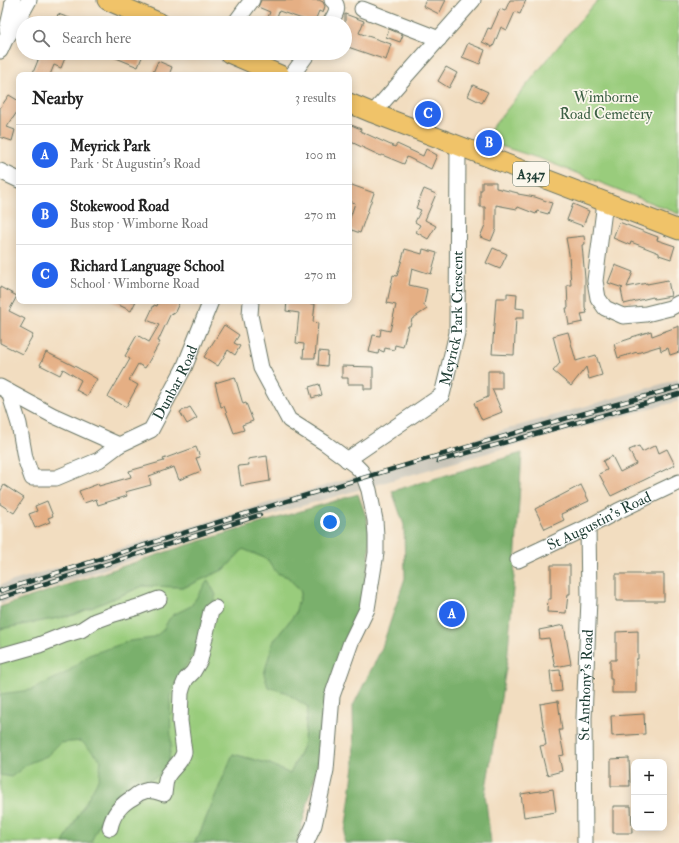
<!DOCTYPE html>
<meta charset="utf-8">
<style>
:root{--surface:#fff;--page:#f2f2f2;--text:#222;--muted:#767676;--line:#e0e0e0;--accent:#2563eb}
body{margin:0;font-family:"IM FELL Double Pica",serif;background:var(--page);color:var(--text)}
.controls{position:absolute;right:12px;bottom:12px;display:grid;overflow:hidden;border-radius:8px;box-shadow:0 2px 10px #0003}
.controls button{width:36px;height:36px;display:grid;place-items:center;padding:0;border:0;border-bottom:1px solid var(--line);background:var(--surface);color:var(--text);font:20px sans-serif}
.you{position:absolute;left:330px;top:522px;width:14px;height:14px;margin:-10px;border:3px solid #fff;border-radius:50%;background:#1a73e8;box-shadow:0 0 0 6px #1a73e833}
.badge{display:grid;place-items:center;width:26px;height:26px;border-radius:50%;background:var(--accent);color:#fff;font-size:13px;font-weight:700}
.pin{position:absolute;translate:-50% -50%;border:2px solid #fff;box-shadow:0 1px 4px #0006}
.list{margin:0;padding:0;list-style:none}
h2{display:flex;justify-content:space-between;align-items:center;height:52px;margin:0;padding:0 16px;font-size:17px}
h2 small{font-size:13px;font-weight:400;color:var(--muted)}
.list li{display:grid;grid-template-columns:26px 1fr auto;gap:12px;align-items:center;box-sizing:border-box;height:60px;padding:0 16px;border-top:1px solid var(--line)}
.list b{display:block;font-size:15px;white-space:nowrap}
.list p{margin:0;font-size:13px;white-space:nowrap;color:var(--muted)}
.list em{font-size:13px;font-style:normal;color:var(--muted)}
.icon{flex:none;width:22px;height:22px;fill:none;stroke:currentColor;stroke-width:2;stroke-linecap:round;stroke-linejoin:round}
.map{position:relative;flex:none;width:679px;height:843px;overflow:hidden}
.search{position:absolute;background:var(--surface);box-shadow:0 2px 10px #0003;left:16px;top:16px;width:336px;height:44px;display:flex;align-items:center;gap:10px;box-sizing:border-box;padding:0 14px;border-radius:22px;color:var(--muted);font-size:15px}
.panel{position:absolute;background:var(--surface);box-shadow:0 2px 10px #0003;left:16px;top:72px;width:336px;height:232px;border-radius:8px}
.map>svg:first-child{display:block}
.industrial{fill:#c8c4b8}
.green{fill:#99cc7c;stroke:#5c8458}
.forest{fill:#7ab06c;stroke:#4c7650}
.building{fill:#e5af84}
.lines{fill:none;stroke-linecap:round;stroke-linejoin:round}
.minor-casing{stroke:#697565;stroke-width:17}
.major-casing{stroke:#697565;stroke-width:21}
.minor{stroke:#fff;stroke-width:15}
.major{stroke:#f0c369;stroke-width:19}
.rail-casing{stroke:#1f3d34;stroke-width:4.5}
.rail{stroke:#fbf7ec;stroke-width:3;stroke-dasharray:9;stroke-linecap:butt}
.labels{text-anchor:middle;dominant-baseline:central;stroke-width:3.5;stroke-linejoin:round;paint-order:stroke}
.shield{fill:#fbf7ec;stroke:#61756b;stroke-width:1}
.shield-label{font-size:14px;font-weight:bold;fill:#1f3d34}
.park-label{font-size:15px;fill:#3e6146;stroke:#fbf7ec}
.street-label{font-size:15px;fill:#1f3d34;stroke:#fbf7ec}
</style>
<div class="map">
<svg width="679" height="843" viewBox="0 0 679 843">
<rect width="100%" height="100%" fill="#fbf7ec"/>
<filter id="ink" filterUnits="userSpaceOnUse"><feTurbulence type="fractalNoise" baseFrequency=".025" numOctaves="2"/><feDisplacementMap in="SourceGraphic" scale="8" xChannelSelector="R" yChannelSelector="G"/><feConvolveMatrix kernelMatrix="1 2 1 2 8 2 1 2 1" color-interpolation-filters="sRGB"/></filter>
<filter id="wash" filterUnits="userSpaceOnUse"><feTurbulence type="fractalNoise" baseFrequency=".012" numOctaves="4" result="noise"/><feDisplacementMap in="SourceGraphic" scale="16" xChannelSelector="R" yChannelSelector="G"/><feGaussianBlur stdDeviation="0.9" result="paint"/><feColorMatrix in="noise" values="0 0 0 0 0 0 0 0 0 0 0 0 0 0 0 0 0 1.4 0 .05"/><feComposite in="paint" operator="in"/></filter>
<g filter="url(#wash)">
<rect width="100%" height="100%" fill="#f2ddc0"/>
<path class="industrial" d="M679,379V401L480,455L291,509L196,539L0,604V585L393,465L494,433Z"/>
<path class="green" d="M598,0H679V214L541,159L482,140L574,27Z
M243,549L267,559L277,573L288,577L301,592L295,614L273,642L268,687L285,692L308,707L303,746L290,774L270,764L233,754L199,835L194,843H0V629L74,615L143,586L185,587L225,569Z"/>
<path class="forest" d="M522,453L515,564L507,662L485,794L491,843H345L344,840L354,766L353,706L381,650L405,578L404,525L392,491Z
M358,494L367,519L370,540L369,559L361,606L330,688L319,761L297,843H194L199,835L233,754L270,764L290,774L303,746L308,707L285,692L268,687L264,674L273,642L295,614L301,592L288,577L277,573L267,559L243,549L225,569L185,587L143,586L74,615L0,629V607L181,547Z
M208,580L216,595L199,644L182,671L170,696L171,746L167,772L117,793L109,811L100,822L91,842L87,843H63L99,778L101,760L81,741L60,743L47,756L29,763L11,777L0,775V694L31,690L66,673L89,655L130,641L153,638L163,630L169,619L173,615L191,606Z"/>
<g id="blocks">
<path class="building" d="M261,0H319L323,2L325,6L323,13L319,11L314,23L279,11L275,23H266L270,12L258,7Z
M426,0H446L439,14L423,6Z
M510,0H526L520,14L515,12L507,30L501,27L493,47L482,42L488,28L491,29L500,9L505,11Z
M58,14L81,22V23H55Z
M345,14L364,21L359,33L391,44L386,60L345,46Z
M389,29L403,35L400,42L386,37Z
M468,43L485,50L480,64L462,57Z
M41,53H52L65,58L61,68L54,65L50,75H32Z
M104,53H131L142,57L138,67Z
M158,61L172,67L169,75H152Z
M446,67L457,73L449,88L438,81Z
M473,85L488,92L482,103L468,96Z
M9,95L19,101V109L7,127L15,130L12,141L0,137V108Z
M349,124L361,129L360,131L395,147L397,144L423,156L426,149L437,155L431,169L407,157L404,164L382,155L381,156L349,141Z
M482,182H496V188L518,193V194L535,197L552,203L548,214L537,211L536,214L518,207L517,209L496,205V229L491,241L480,237L485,225V207H480V190H482Z
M349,184L374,193L360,233L349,229V221L355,203L349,201Z
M424,189L436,194L425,220L436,226L428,239L416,232L420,225L415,222L421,210L416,208Z
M573,204L589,211L583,226L567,220Z
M619,222L658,237L657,240L675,246L671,259L659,255V253L631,242L630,245L613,238Z
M584,236L585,244L582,245L585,278V307L587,313L581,314L583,322L569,325L566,308H568L567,285H571L569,254L566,238Z
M493,248L507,254L500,269L486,263Z
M405,249L422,254L423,249L437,253L431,274L412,268L409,285L427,289L424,305L427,309L412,319L410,326H408L403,347L395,345L394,350L385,348L384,352L379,350L378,354L369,352L373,335L380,336L381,329L390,331L396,305L387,303L393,275L397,276Z
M615,265L633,272L627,287L647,283V284L668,280L671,296L654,299L653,297L624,304L621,289L623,288L608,283Z
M0,287L17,296L9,311L25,319L20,328L33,335L22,354L0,343Z
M507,293L517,294L516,308L524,309V318H516L514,355L492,354L496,298H507Z
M111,301H136L131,311Z
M159,301H180L174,314L171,313L158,341L160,342L145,368L138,364L129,380L138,385L126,407L108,397L130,359L125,356L137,335L149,342L159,325L147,320L154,305L157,306Z
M287,301H308L307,303L315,304L313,322L318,323L315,358H303L304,344L296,343L299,313L286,311Z
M224,325L239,335L234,343L240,346L235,355L228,350L218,366L204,357Z
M679,326V352L670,355L668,348L661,351L660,346L637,353V352L618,358L614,344L632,338V337L651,331L652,336Z
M568,332L576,361L596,355L602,375L589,379L586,367L571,386L553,371L560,363L553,336Z
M319,351L328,352L327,366L318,365Z
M46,352L78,368L97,379L87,396L76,390L81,380L63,369L60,375L40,365Z
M342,366L373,367V389H364V384H348V378H342Z
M488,371H502V389H492L502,412L482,420L474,403L488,397Z
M235,377L243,404L246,403L253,421L242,425L244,430L234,433L224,406L221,407L215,383Z
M319,384L322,395L312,398L309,387Z
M190,407L197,418L187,424L180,412Z
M656,445L659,453L667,449L675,465L611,496L599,474L607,470L603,461L612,456L620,472L636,464L629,450L639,446L642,452Z
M196,447L200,457L196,458L201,471L179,480L174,467L149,476L151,485L125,492L127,496L98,505L96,499L84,503L79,491L98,484L99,486L131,477L129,471L164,461L163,459Z
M267,456L270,481L241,486L238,466L249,465L248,459Z
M4,485L24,498L14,513L0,504V492Z
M581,485L589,501L561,514L564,520L545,529L535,509Z
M47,501L53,516L48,518L50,522L35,528L29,514L37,511L35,506Z
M551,565H570V594H568L566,613L547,612L548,599H551Z
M616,574H664V601H616Z
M564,625L571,664L555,667L549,638L540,639L539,630Z
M638,631V659H636V693H612V679H610V660H616V632Z
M560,670L562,691L552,692L550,671Z
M558,701L562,730H559L564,755L559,756L562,771L547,775L540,746L546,745L540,704Z
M644,714L645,734L612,736L611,716Z
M629,758L630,786H611V759Z
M553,789L556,812L524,817L521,794Z
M613,806H631L632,833H613Z"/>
</g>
</g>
<g filter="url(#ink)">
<use href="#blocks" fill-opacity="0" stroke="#697565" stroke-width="1"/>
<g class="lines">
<g class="minor-casing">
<g id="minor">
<path d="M362,9L439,39"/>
<path d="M235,23L252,0"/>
<path d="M330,23C335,15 341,7 332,0"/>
<path d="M7,30L12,8L13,0"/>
<path d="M0,51L5,40L14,27L29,0"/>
<path d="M292,75L308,53"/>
<path d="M373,113L473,0"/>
<path d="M0,171L19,180"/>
<path d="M605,202L595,281L598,298L605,308L623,316L646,314L670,308L679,303"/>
<path d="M251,301L250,315L261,368L289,420L325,443L356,466L361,471L365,479L369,490L375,520L376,536V553L367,609L351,642L332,696L326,770L314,825L306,843"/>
<path id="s1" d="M0,387L52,415L119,445L151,430L184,368L211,301"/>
<path d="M9,392L19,424L25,458L32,478H56L99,460L119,445"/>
<path id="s2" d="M347,460L442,395L457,333L458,145"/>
<path id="s3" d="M518,560L588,527L618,511L679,482"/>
<path d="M0,656L39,645L64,635L81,630L95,621L114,614L138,607L159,599"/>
<path d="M110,828C113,813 121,804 134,797C137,794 141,792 145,791C151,789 158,792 164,794C165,788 165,780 168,775C174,766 181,763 184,752L180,721L181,693L183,686L186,679L193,672L200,660L211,611L215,608"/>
<path id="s4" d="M585,843L584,718L589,599L588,527"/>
</g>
</g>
<g class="major-casing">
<path id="major" d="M107,0L160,23
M229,53L280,75
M349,103L373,113L679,230"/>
</g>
<use href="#minor" class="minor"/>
<use href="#major" class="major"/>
<g class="rail-casing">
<path id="rail" d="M438,461L679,394
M0,591C80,565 161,540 241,515C387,470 532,427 679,387
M0,598L260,515"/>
</g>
<use href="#rail" class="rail"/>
</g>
</g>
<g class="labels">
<rect class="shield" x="513" y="162" width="36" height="24" rx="3"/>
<g class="shield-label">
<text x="531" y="174">A347</text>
</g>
<g class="park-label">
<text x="606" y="97">Wimborne<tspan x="606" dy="17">Road Cemetery</tspan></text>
</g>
<g class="street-label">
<text stroke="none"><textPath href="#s2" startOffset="193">Meyrick Park Crescent</textPath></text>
<text stroke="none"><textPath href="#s1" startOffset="221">Dunbar Road</textPath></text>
<text stroke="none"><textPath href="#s3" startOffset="90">St Augustin's Road</textPath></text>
<text stroke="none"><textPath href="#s4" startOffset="158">St Anthony's Road</textPath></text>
</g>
</g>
</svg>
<div class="controls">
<button>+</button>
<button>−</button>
</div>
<div class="you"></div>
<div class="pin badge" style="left:452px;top:614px">A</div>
<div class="pin badge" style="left:489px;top:143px">B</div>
<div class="pin badge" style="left:428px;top:114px">C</div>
<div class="search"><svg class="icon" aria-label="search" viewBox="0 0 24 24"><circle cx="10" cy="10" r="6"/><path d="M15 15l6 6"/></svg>Search here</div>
<section class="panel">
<h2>Nearby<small>3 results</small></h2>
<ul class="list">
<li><span class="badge">A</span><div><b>Meyrick Park</b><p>Park · St Augustin's Road</p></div><em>100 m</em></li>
<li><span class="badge">B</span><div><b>Stokewood Road</b><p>Bus stop · Wimborne Road</p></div><em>270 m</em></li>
<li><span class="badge">C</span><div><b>Richard Language School</b><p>School · Wimborne Road</p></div><em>270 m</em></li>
</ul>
</section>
</div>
